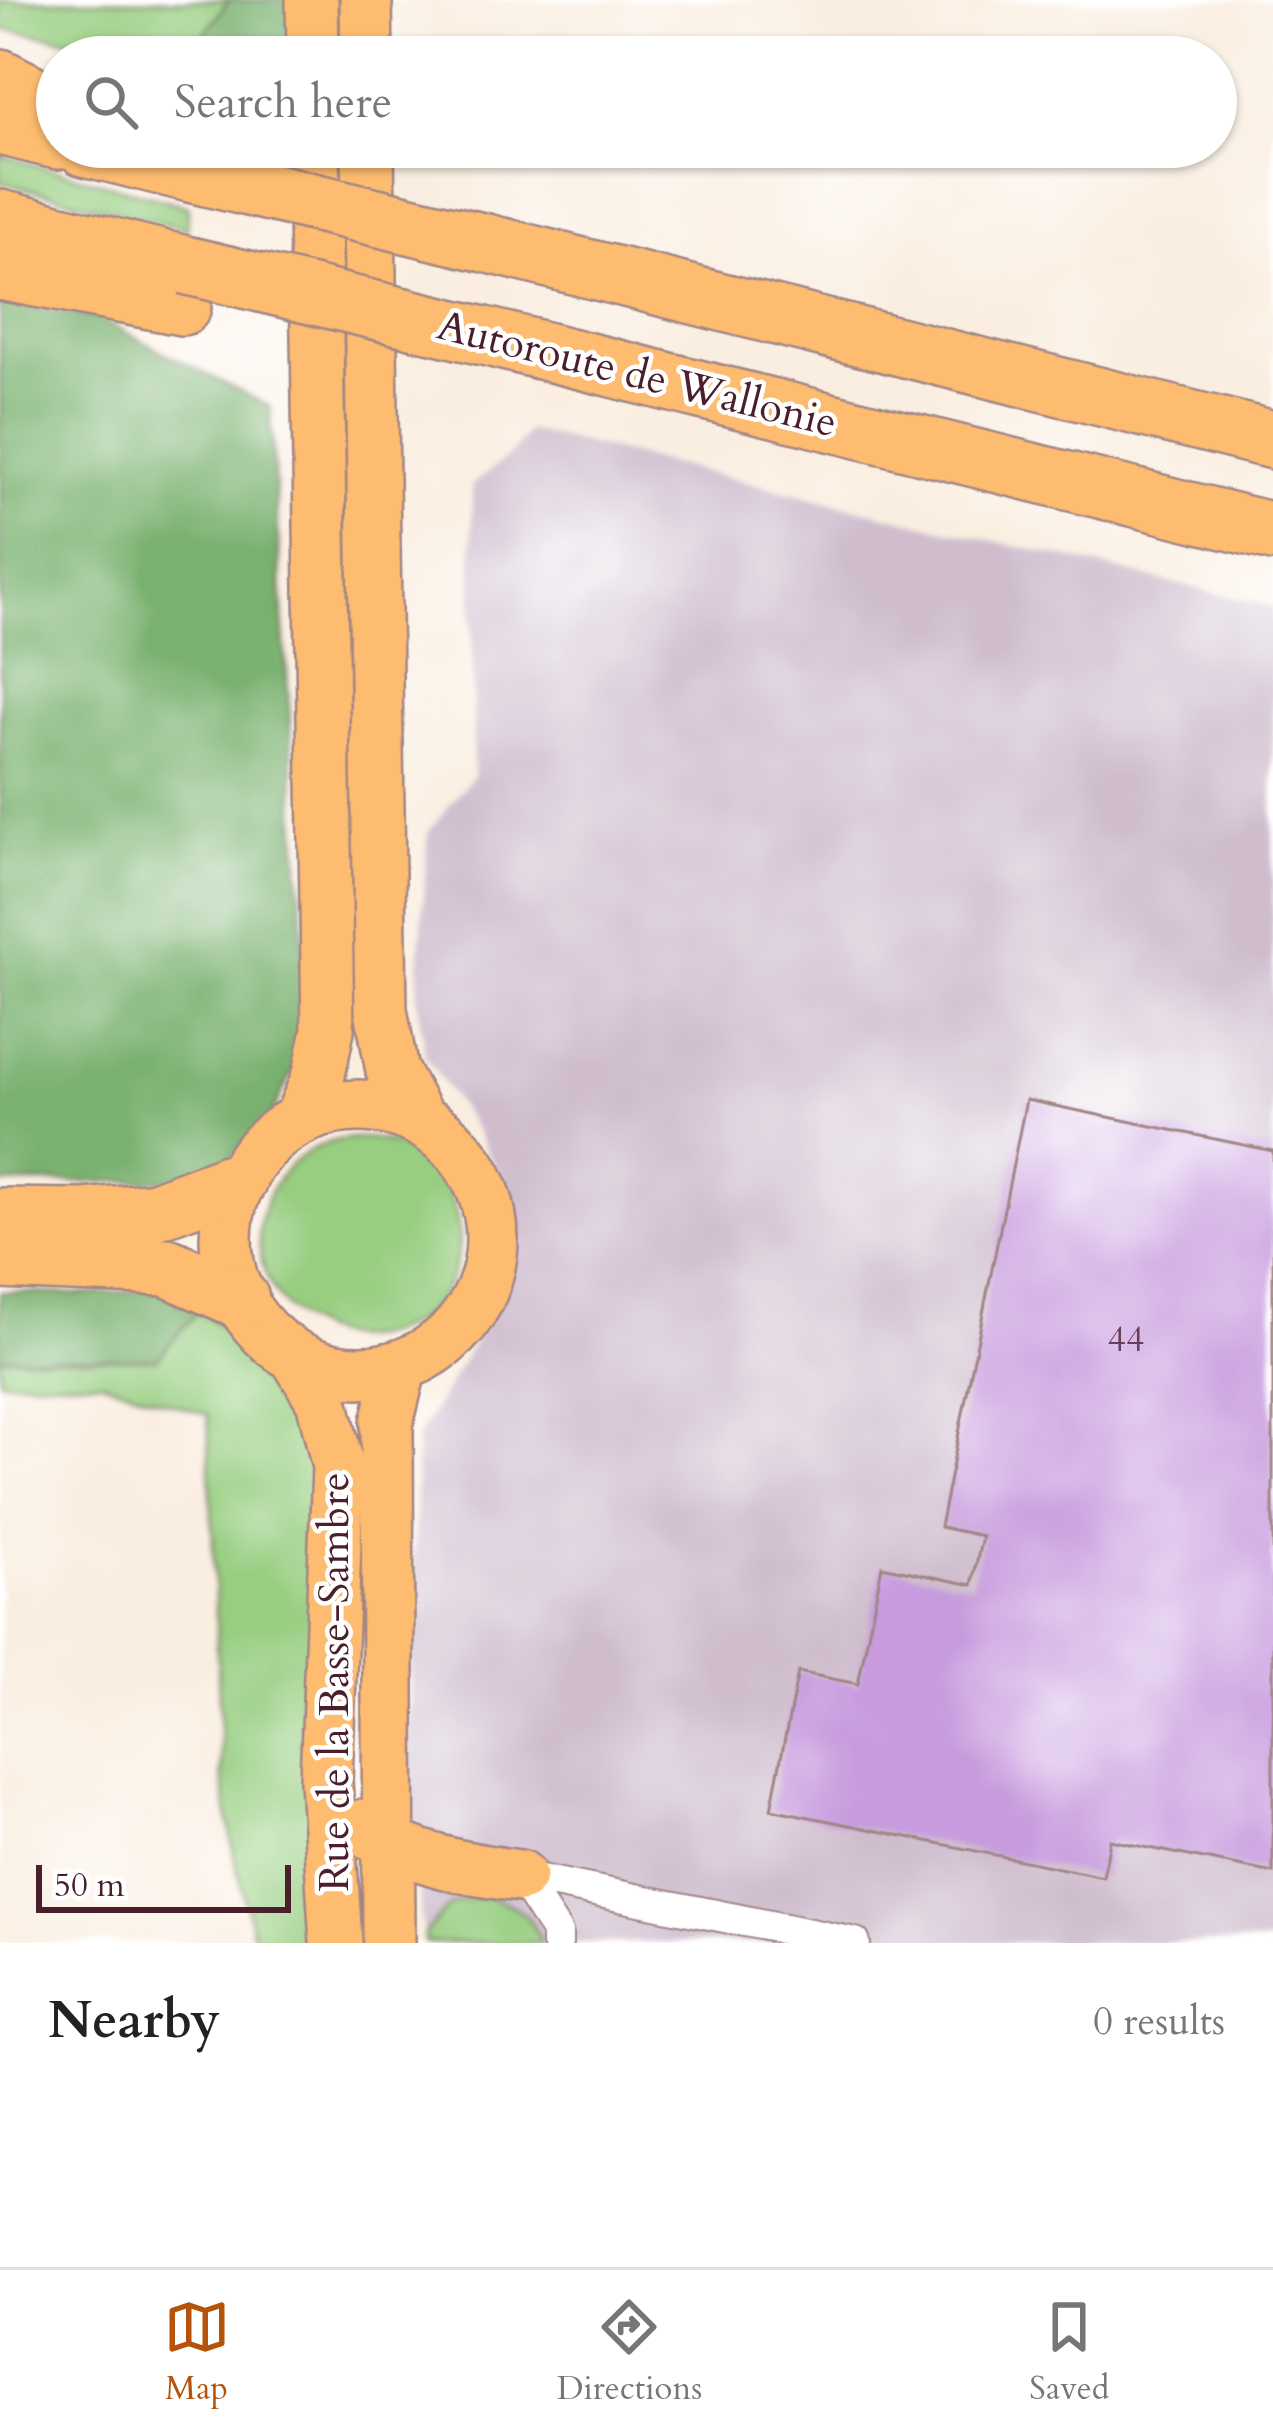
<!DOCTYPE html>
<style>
:root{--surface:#fff;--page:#f2f2f2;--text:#222;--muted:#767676;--line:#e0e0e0;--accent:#b45309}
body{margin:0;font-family:Cardo,serif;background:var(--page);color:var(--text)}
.scale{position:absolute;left:36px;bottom:30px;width:255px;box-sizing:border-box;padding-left:12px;border:6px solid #4a1f2b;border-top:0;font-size:33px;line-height:42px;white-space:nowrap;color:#4a1f2b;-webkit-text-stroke:9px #fff;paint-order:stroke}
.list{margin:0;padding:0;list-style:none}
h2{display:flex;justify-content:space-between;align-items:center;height:156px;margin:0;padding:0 48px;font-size:51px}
h2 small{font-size:39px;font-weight:400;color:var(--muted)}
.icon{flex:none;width:66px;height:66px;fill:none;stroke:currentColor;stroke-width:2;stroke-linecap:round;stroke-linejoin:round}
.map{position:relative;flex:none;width:1273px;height:1943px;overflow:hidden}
.search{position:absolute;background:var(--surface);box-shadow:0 3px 9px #0004;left:36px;right:36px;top:36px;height:132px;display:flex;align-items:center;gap:30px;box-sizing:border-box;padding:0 42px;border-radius:66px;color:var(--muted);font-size:45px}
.sheet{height:324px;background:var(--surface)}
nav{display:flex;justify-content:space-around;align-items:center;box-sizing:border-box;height:168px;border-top:3px solid var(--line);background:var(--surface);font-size:33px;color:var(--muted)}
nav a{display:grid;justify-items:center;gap:6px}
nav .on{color:var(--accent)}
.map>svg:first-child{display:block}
.industrial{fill:#cfbdce}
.green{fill:#97ce80;stroke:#707656;stroke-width:3}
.forest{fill:#79b16e;stroke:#62684c;stroke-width:3}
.building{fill:#c79bde}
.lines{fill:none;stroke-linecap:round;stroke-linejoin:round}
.minor-casing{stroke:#a28686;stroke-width:34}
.trunk-casing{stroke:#a28686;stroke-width:56}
.motorway-casing{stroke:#a28686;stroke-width:62}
.minor{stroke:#fff;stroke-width:30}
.trunk{stroke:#febc70;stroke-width:51}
.motorway{stroke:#febc70;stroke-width:57}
.motorway-bridge-casing{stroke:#a28686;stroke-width:62;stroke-linecap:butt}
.motorway-bridge{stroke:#febc70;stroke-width:57}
.labels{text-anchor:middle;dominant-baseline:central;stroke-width:9;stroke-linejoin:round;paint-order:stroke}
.number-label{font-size:36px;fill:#693e58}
.street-label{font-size:42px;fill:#4a1f2b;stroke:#fff}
</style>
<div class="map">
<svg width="1273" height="1943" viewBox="0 0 1273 1943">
<rect width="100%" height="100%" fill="#fff"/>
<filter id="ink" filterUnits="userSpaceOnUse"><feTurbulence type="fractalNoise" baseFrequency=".00833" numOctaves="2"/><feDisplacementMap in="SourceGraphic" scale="24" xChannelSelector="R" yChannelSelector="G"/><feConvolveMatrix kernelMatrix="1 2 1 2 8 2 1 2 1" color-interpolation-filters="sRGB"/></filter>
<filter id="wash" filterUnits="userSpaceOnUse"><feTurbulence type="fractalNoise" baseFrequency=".004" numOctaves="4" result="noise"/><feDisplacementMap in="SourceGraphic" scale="48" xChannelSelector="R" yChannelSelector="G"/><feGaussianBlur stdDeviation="2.7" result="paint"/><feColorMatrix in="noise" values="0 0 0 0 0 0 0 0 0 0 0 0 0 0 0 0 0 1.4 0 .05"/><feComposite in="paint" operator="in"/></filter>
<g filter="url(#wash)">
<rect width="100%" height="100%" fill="#faeee0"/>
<path class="industrial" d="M528,430L1273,607V1943H424L408,1781L417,1438L504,1291L517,1208L474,1128L425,1056L417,995L428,832L473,776L472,485L512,453Z"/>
<path class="green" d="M0,0H229L188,57L0,29Z
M0,155L188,206L187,229L0,182Z
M259 1238a100 100 0 1 1 200 0a100 100 0 1 1-200 0Z
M198,1310L234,1336L301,1410L319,1472V1943H255L234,1856L222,1777L208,1415L102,1381L0,1380V1357L157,1359Z
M485,1896C515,1904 531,1913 541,1943H424V1934L451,1904Z"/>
<path class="forest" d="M229,0H298L300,57H188Z
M0,303L95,317L270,407L306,973L295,1067L270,1118L223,1164L173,1180L0,1184Z
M161,1289L210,1307L234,1336L198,1311L157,1359L0,1357V1292L88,1294Z"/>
<g id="blocks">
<path class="building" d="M1026,1100L1273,1151V1873L1110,1840L1103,1877L771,1809L798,1672L858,1684L882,1566L972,1585L982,1536L940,1527Z"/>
</g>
</g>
<g filter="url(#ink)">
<use href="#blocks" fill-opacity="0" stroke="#a28686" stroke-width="3"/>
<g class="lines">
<g class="minor-casing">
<path id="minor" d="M520,1876L855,1943
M520,1876L557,1933V1943"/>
</g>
<g class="trunk-casing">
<path id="trunk" d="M312,0L313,57
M366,0L367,57
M368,147L381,1010L392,1071L419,1120
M226 1239a133 133 0 1 1 266 0a133 133 0 1 1-266 0Z
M300,1119L319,1075L328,1030L314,147
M296,1357L322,1400L338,1466L326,1781L336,1943
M364,1825L365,1831C416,1859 463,1869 520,1876
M389,1943L387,1423L401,1366"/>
</g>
<g class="motorway-casing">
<path id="motorway" d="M0,78L57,107
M0,126L57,140
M85,147L190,173
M0,219L185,265
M486,243L1273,440
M0,271L182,306
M484,336L1273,532
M0,1217L81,1218L155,1211L238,1180
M0,1260L167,1267L240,1299"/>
</g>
<use href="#minor" class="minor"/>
<use href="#trunk" class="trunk"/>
<use href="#motorway" class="motorway"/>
<g class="motorway-bridge-casing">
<path id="motorway-bridge" d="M190,173L486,243
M185,265L484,336"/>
</g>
<use href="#motorway-bridge" class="motorway-bridge"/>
</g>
</g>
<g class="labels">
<g class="number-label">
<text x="1126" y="1339">44</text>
</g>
<g class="street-label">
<text transform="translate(637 374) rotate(14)">Autoroute de Wallonie</text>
<text transform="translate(334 1682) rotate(-90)">Rue de la Basse-Sambre</text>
</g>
</g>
</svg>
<div class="scale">50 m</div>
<div class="search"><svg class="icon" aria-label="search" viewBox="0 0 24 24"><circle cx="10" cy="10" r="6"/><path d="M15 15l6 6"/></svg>Search here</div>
</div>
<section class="sheet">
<h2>Nearby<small>0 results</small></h2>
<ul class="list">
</ul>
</section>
<nav>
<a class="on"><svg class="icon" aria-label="map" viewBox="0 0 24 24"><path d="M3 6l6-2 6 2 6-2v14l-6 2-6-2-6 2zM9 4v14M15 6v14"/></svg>Map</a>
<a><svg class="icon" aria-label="directions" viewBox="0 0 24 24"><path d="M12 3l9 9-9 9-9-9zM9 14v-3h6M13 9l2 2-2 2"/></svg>Directions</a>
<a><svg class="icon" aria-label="saved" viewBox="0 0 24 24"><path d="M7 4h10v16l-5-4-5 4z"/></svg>Saved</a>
</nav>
